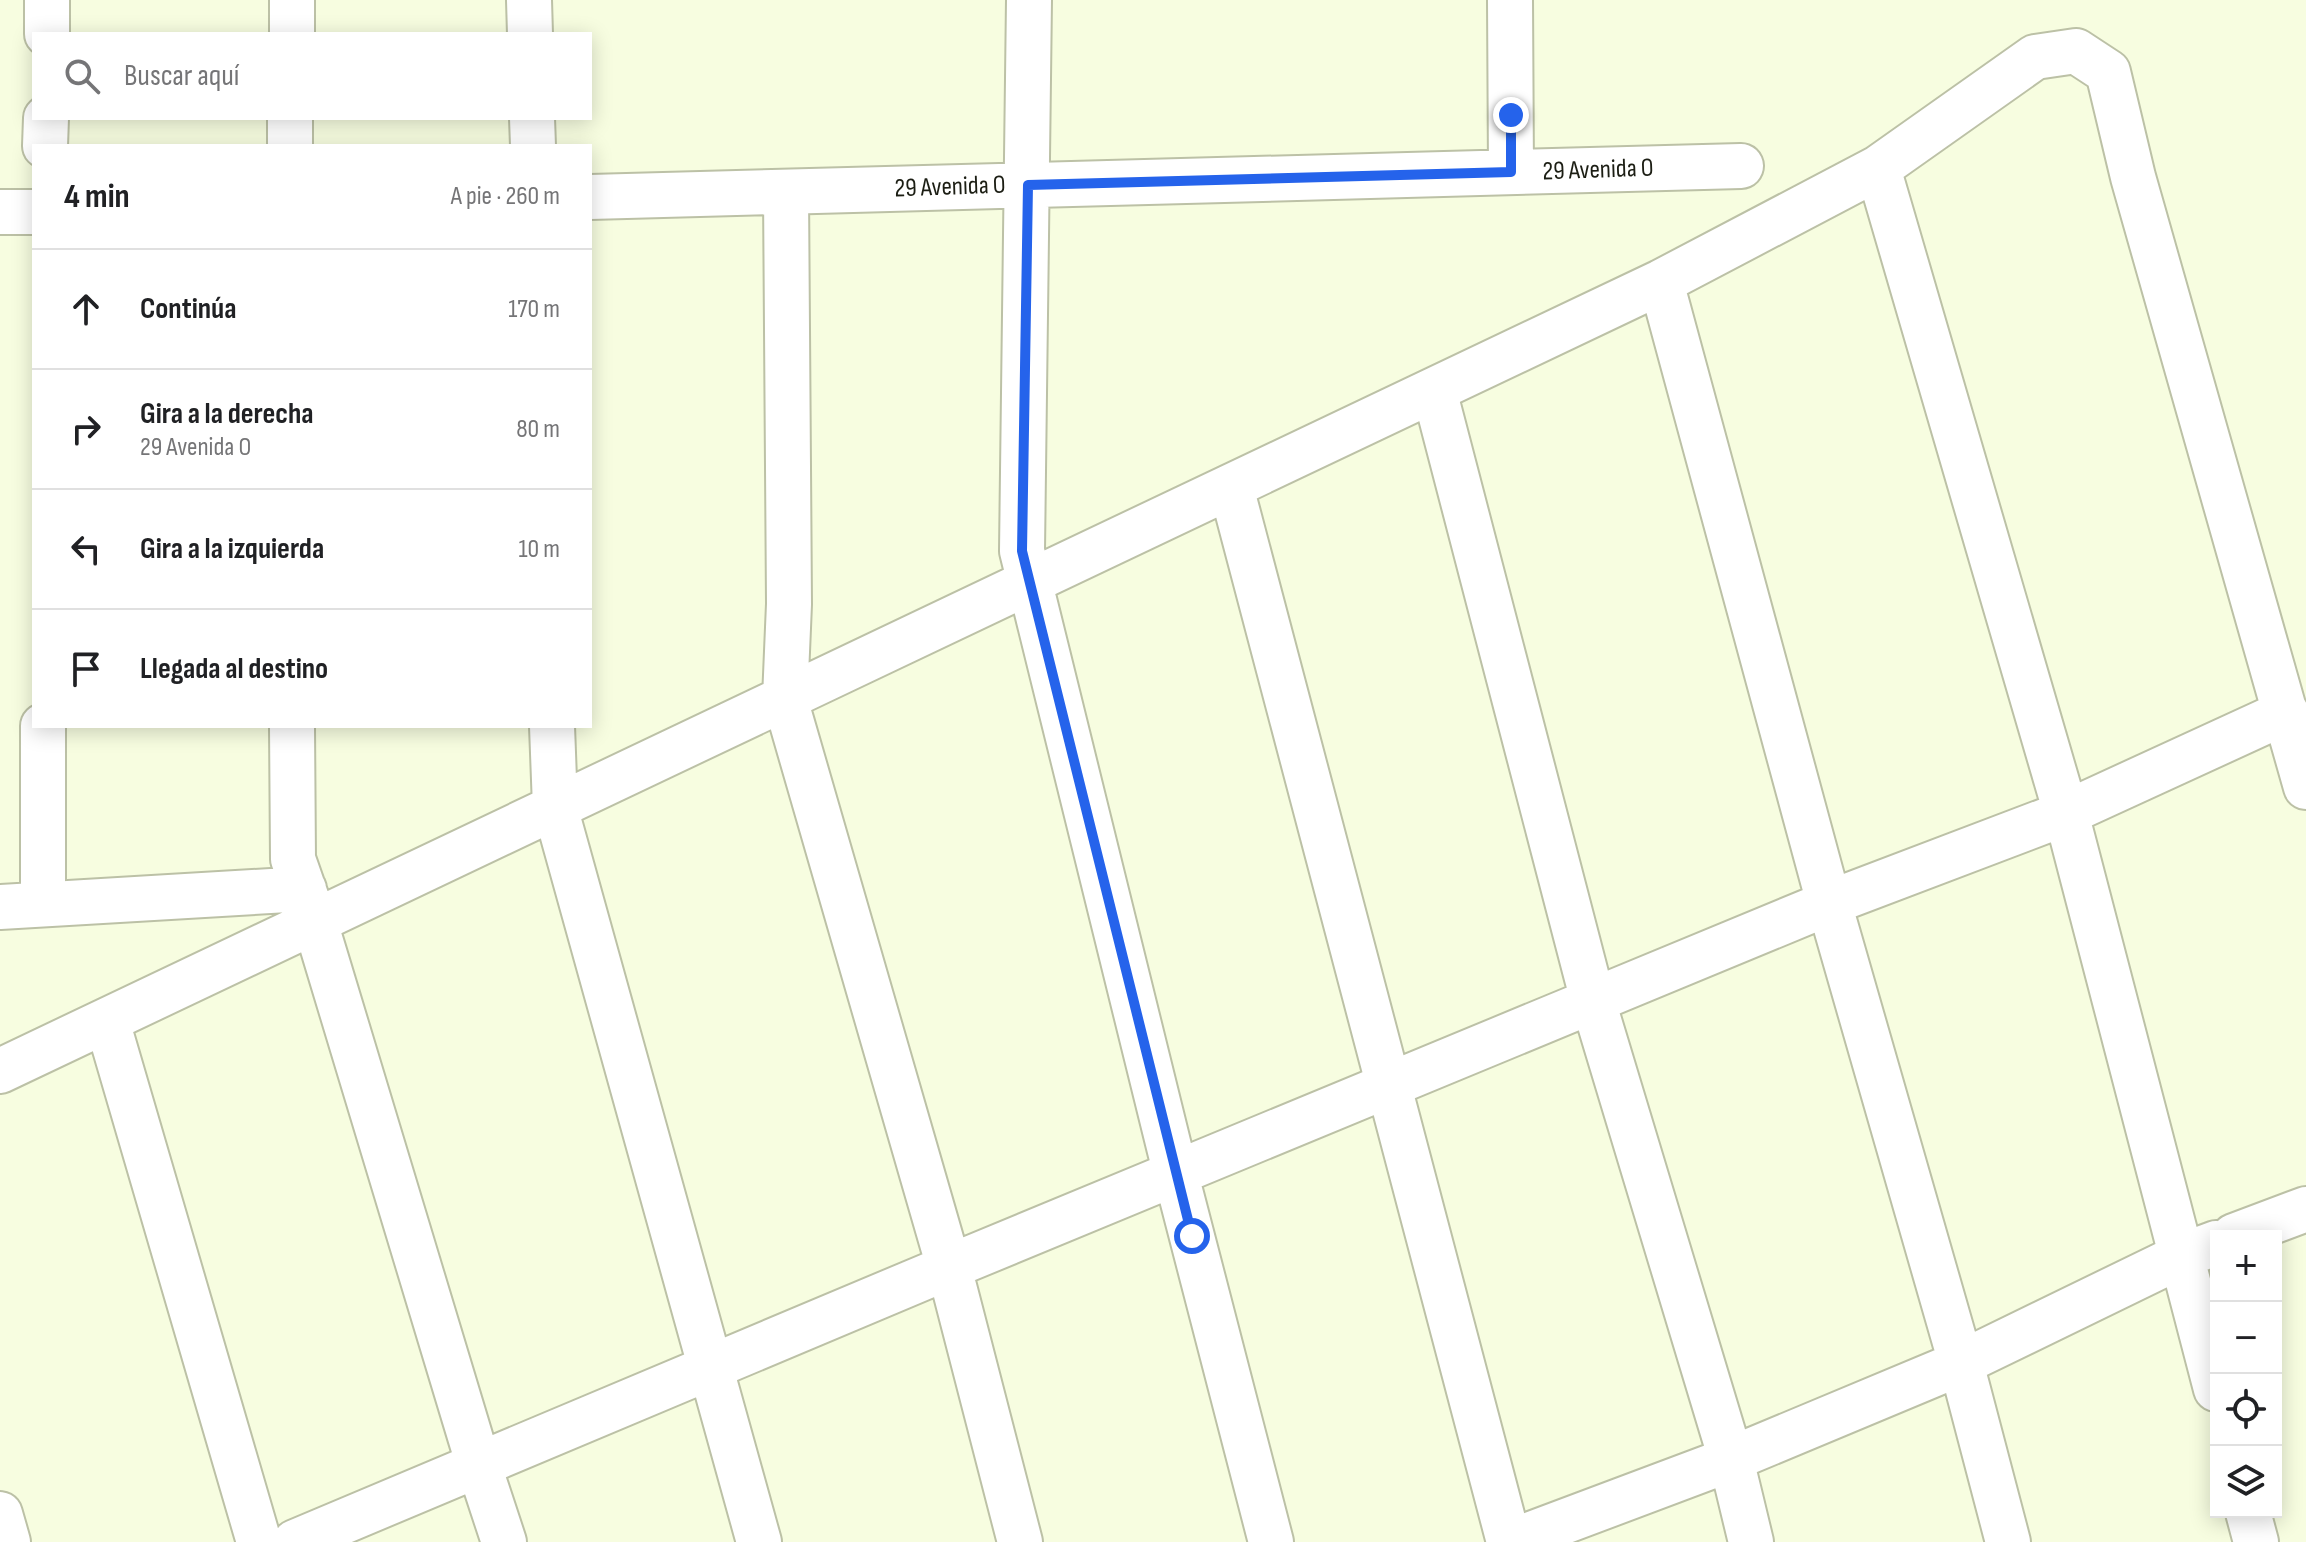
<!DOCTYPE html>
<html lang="es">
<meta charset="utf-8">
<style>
:root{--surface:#fff;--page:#f6f6f6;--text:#202124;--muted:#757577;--line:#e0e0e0}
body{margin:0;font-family:"Sofia Sans Condensed",sans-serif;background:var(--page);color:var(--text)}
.controls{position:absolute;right:24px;bottom:24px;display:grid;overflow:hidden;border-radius:0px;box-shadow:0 4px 20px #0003}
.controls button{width:72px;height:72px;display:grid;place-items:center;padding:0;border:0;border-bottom:2px solid var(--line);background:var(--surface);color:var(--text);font:40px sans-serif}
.stop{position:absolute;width:24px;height:24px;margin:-18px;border:6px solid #2563eb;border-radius:50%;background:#fff}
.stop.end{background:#2563eb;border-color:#fff;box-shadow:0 2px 8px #0008}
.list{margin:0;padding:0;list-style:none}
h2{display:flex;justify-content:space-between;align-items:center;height:104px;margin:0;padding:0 32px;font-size:34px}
h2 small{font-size:26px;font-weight:400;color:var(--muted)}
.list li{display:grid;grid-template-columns:52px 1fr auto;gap:24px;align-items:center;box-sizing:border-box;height:120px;padding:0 32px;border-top:2px solid var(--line)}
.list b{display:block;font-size:30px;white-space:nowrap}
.list p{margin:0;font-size:26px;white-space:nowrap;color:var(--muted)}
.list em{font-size:26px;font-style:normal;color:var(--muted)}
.icon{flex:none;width:44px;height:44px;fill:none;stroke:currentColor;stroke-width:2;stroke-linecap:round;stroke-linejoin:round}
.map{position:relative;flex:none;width:2306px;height:1542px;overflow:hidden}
.search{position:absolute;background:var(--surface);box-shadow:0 4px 20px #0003;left:32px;top:32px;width:560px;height:88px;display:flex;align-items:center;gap:20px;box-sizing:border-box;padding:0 28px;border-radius:0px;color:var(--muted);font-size:30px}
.panel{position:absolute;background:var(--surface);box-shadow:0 4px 20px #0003;left:32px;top:144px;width:560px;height:584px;border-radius:0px}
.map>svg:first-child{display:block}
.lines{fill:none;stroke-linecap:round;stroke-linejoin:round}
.street-casing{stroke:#bcc1a6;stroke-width:48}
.street{stroke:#fff;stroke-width:44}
.route{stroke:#2563eb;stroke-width:10}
.labels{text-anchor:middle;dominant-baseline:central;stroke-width:6;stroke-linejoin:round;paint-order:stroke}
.street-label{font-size:26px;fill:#1c1e14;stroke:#fff}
</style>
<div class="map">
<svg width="2306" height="1542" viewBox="0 0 2306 1542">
<rect width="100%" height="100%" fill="#f7fde0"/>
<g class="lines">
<g class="street-casing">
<path id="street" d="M529,0L530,34
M1029,0L1022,551L1176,1175L1271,1542
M1510,0L1511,172
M47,34V0
M292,34V0
M532,118L533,146
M45,146L46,118
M290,146V118
M1878,168L2066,813L2216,1389
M786,192L789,604L785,699L949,1267L1020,1542
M590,197L1741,166
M0,212H34
M1661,282L1829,903L1961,1363L2008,1542
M1434,390L1593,1001L1731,1459L1751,1542
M1231,487L1509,1542
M292,726L293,859L315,922L479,1466L504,1542
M552,726L555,807L759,1542
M43,904V726
M0,907L304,889
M107,1021L259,1542
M0,1071L1661,282L1878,168L2035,57L2076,51L2108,72L2133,177L2306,787
M2234,1236L2306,1209
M2248,1512L2256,1542
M0,1514L8,1542
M295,1542L949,1267L1829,903L2066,813L2286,712
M1510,1542L1731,1459L1961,1363L2181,1256L2216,1243"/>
</g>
<use href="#street" class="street"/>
</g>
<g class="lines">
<path class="route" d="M1192,1236L1022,551L1028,185L1511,172V115"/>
</g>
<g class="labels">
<g class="street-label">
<text transform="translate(1598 170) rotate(-2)">29 Avenida O</text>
<text transform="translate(950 187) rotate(-2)">29 Avenida O</text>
</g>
</g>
</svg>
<div class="controls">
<button>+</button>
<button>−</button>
<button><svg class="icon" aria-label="locate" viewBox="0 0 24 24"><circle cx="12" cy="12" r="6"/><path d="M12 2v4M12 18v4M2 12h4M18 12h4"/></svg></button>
<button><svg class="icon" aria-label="layers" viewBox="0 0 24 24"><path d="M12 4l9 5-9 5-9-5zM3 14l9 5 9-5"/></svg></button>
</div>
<div class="stop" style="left:1192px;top:1236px"></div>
<div class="stop end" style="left:1511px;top:115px"></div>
<div class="search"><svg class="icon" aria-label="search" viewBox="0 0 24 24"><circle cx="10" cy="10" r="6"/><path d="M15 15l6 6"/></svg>Buscar aquí</div>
<section class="panel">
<h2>4 min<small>A pie · 260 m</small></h2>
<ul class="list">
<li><svg class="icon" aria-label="ahead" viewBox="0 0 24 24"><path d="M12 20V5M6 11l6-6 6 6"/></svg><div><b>Continúa</b></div><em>170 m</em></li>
<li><svg class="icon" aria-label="right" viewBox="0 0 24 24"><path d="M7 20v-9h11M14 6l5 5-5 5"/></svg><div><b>Gira a la derecha</b><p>29 Avenida O</p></div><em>80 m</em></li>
<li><svg class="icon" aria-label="left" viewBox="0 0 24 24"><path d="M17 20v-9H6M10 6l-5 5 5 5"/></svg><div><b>Gira a la izquierda</b></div><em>10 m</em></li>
<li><svg class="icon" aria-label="arrive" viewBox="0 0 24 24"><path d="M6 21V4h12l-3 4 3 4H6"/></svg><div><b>Llegada al destino</b></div></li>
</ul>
</section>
</div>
